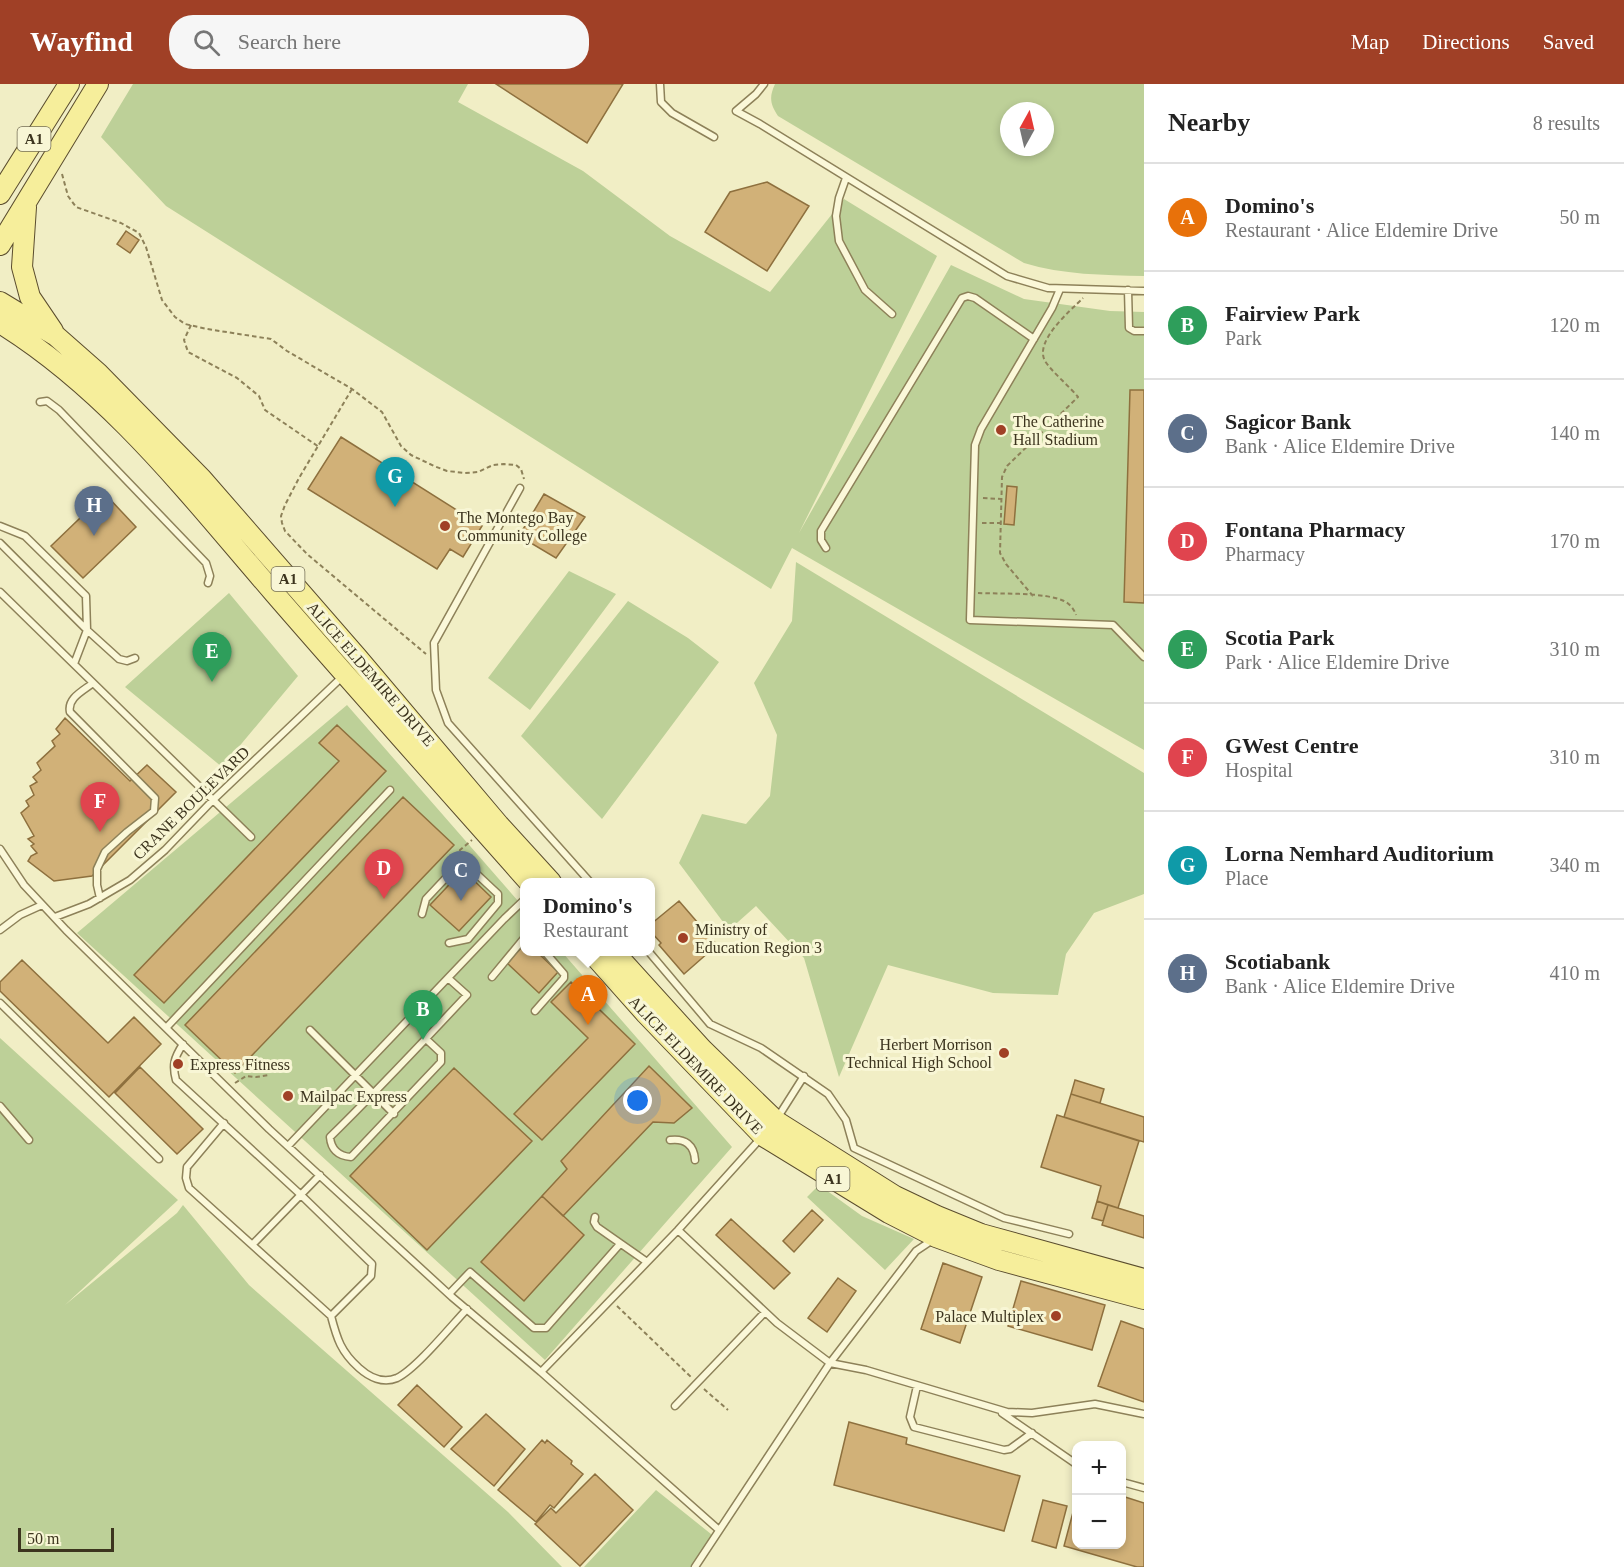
<!DOCTYPE html>
<meta charset="utf-8">
<style>
:root{--surface:#fff;--page:#f6f6f6;--text:#222;--muted:#767676;--line:#e0e0e0;--accent:#a04026}
body{margin:0;font-family:Georgia,serif;background:var(--page);color:var(--text)}
.controls{position:absolute;right:18px;bottom:18px;display:grid;overflow:hidden;border-radius:12px;box-shadow:0 3px 9px #0003}
.controls button{width:54px;height:54px;display:grid;place-items:center;padding:0;border:0;border-bottom:2px solid var(--line);background:var(--surface);color:var(--text);font:30px sans-serif}
.compass{position:absolute;left:1000px;top:18px;width:54px;height:54px;border-radius:50%;background:var(--surface);box-shadow:0 3px 9px #0003;rotate:8deg}
.scale{position:absolute;left:18px;bottom:15px;width:96px;box-sizing:border-box;padding-left:6px;border:3px solid #3c341e;border-top:0;font-size:16px;line-height:21px;white-space:nowrap;color:#3c341e;-webkit-text-stroke:4px #f8f6d5;paint-order:stroke}
.you{position:absolute;left:638px;top:1017px;width:21px;height:21px;margin:-15px;border:4px solid #fff;border-radius:50%;background:#1a73e8;box-shadow:0 0 0 9px #1a73e833}
.badge{display:grid;place-items:center;width:39px;height:39px;border-radius:50%;background:var(--accent);color:#fff;font-size:20px;font-weight:700}
.pin{position:absolute;translate:-50% -50px;filter:drop-shadow(0 2px 3px #0008)}
.pin::after{content:'';position:absolute;top:32px;width:21px;height:18px;background:inherit;clip-path:polygon(0 0,100% 0,50% 100%)}
.popup{position:absolute;left:520px;top:794px;width:135px;height:78px;box-sizing:border-box;display:grid;place-content:center;border-radius:12px;background:var(--surface);filter:drop-shadow(0 2px 4px #0005);font-size:20px;white-space:nowrap;color:var(--muted)}
.popup b{font-size:22px;color:var(--text)}
.popup::after{content:'';position:absolute;left:50%;top:100%;margin-left:-12px;border:12px solid transparent;border-top-color:var(--surface)}
.list{margin:0;padding:0;list-style:none}
h2{display:flex;justify-content:space-between;align-items:center;height:78px;margin:0;padding:0 24px;font-size:26px}
h2 small{font-size:20px;font-weight:400;color:var(--muted)}
.list li{display:grid;grid-template-columns:39px 1fr auto;gap:18px;align-items:center;box-sizing:border-box;height:108px;padding:0 24px;border-top:2px solid var(--line)}
.list b{display:block;font-size:22px;white-space:nowrap}
.list p{margin:0;font-size:20px;white-space:nowrap;color:var(--muted)}
.list em{font-size:20px;font-style:normal;color:var(--muted)}
.icon{flex:none;width:33px;height:33px;fill:none;stroke:currentColor;stroke-width:2;stroke-linecap:round;stroke-linejoin:round}
.map{position:relative;flex:none;width:1144px;height:1483px;overflow:hidden}
header{display:flex;align-items:center;gap:36px;box-sizing:border-box;height:84px;padding:0 30px;background:var(--accent);color:#fff}
header strong{font-size:28px}
nav{display:flex;gap:33px;margin-inline-start:auto;font-size:21px}
.search{width:420px;height:54px;background:var(--page);display:flex;align-items:center;gap:15px;box-sizing:border-box;padding:0 21px;border-radius:24px;color:var(--muted);font-size:22px}
main{display:flex}
aside{flex:1;background:var(--surface)}
.map>svg:first-child{display:block}
.green{fill:#bdd098;fill-rule:evenodd}
.building{fill:#d1b178;stroke:#8e703e;stroke-width:1.5}
.lines{fill:none;stroke-linecap:round;stroke-linejoin:round}
.lane-casing{stroke:#8d8159;stroke-width:9}
.primary-casing{stroke:#5b4d2e;stroke-width:22}
.path{stroke:#8d8159;stroke-width:2;stroke-dasharray:4.5 3;stroke-linecap:butt}
.lane{stroke:#fbf8d9;stroke-width:6}
.primary{stroke:#f6ee9b;stroke-width:20}
.poi-dot{fill:#a04026;stroke:#f8f6d5;stroke-width:2}
.labels{text-anchor:middle;dominant-baseline:central;stroke-width:6;stroke-linejoin:round;paint-order:stroke}
.shield{fill:#f8f6d5;stroke:#746e55;stroke-width:1.5}
.shield-label{font-size:15px;font-weight:bold;fill:#3c341e}
.poi-label{font-size:16px;fill:#3c341e;stroke:#f8f6d5;text-anchor:start}
.street-label{font-size:16px;fill:#3c341e;stroke:#f8f6d5}
</style>
<header>
<strong>Wayfind</strong>
<div class="search"><svg class="icon" aria-label="search" viewBox="0 0 24 24"><circle cx="10" cy="10" r="6"/><path d="M15 15l6 6"/></svg>Search here</div>
<nav><a>Map</a><a>Directions</a><a>Saved</a></nav>
</header>
<main>
<div class="map">
<svg width="1144" height="1483" viewBox="0 0 1144 1483">
<rect width="100%" height="100%" fill="#f1eec5"/>
<path class="green" d="M133,0H468L458,18L583,87L670,152L770,208L844,115L937,172L799,449L951,181L1024,215L1110,227L1144,228V666L792,464L771,505L166,122L101,53Z
M775,0H1144V192C1104,191 1063,191 1024,179L778,32C770,20 769,13 775,0ZM1009,27H1045V63H1009Z
M796,478L1144,689V810L1094,829L1066,870L1058,911L993,909L888,881L839,993L804,874L756,822L729,846L679,779L702,730L746,740L770,712L777,651L754,599L792,537Z
M569,487L616,510L530,626L488,594Z
M229,509L298,592L222,683L125,603Z
M628,517L688,554L719,578L602,735L521,652Z
M347,621L525,825V868H562L732,1063L545,1276L77,849Z
M0,954L178,1116L65,1221L177,1129L183,1121L249,1201L508,1428L562,1483H0Z
M819,1101L862,1132L914,1155L885,1186L807,1113Z
M656,1406L711,1450V1454L693,1483H584Z"/>
<path class="building" d="M496,0H623L587,59Z
M767,98L809,122L767,187L705,148L730,108Z
M126,147L139,156L130,169L117,160Z
M1130,306H1144V519L1124,518Z
M341,353L482,442L463,473L450,465L437,485L308,405Z
M1007,402L1017,403L1014,441L1004,440Z
M105,410L136,443L83,494L51,462Z
M544,410L585,433L556,474L519,452Z
M65,634L130,697L147,681L176,708L92,792L54,797L28,777L31,772L37,769L31,762L34,760L28,755L34,752L21,729L29,722L26,717L34,711L30,702L37,698L33,693L41,686L37,679L55,662L52,657L60,650L56,645Z
M337,641L386,687L164,919L134,891L339,677L319,659Z
M403,713L454,761L235,989L185,941Z
M463,786L491,813L459,847L430,821Z
M679,817L717,861L684,890L659,861L661,859L651,848V840Z
M525,860V868H537L558,888L539,909L507,879Z
M22,876L108,959L134,933L161,960L109,1013L0,907V898Z
M571,898L635,960L542,1056L514,1030L588,954L551,918Z
M649,982L692,1024L674,1039L653,1038L563,1132L542,1112L567,1085L561,1077Z
M140,983L203,1045L177,1070L115,1009Z
M454,984L532,1057L427,1166L350,1092Z
M1075,996L1104,1005L1100,1019L1071,1010Z
M1071,1010L1144,1033V1058L1064,1033Z
M1057,1031L1139,1057L1118,1124L1097,1117L1101,1102L1041,1083Z
M542,1112L584,1151L524,1217L481,1178Z
M1097,1117L1108,1121L1103,1137L1092,1134Z
M1108,1121L1144,1132V1154L1102,1141Z
M812,1126L823,1136L794,1168L783,1157Z
M731,1135L790,1189L774,1205L716,1151Z
M943,1179L982,1193L960,1259L921,1245Z
M838,1194L856,1207L827,1248L808,1234Z
M1021,1197L1105,1221L1092,1266L1008,1242Z
M1121,1237L1144,1245V1318L1098,1302Z
M417,1301L462,1343L444,1363L398,1321Z
M486,1330L525,1365L494,1402L451,1365Z
M849,1338L907,1354L906,1360L1020,1392L1004,1447L834,1401Z
M542,1356L545,1359L547,1356L572,1377L571,1380L583,1390L554,1424L550,1421L536,1438L498,1406Z
M595,1390L633,1426L580,1482L535,1440L551,1424L556,1429Z
M1122,1412L1144,1419V1483H1137L1064,1462L1076,1417V1460H1122Z
M1043,1416L1067,1422L1056,1464L1032,1457Z"/>
<g class="lines">
<g class="lane-casing">
<path id="lane" d="M660,0L661,18L672,29L714,53
M764,0L756,10L736,27L760,40L1007,192L1048,204L1144,207
M846,94L839,114L836,132L839,157L865,206L892,230
M1060,205L1052,224L981,345L975,361L970,536L1113,541L1144,573
M1128,206L1129,244L1134,247H1144
M40,318L47,317L59,326L206,479L210,492L208,499
M520,404L434,559L436,606L448,639L590,798
M0,442L25,452L86,512L87,546L74,580
M0,459L87,546L119,575L127,577L135,574
M826,464L821,456V447L962,214L968,212L975,214L1034,255
M0,508L251,753
M93,599C83,607 67,614 70,628L155,714L154,727L127,748L105,768L97,785V801L100,814
M0,765L24,801L66,846L269,1045L452,1213L541,1288L719,1446
M422,830L426,815L457,782L467,781L498,810V819L468,855L449,859
M55,833L89,820L130,796L165,766L213,716L342,593
M0,846L20,831L42,821
M649,868L710,940L761,964L828,1010L846,1036L854,1064L1004,1134L1069,1150
M492,893L525,853
M0,919L159,1075
M535,927L564,894V890L545,868
M166,944L390,706
M310,946L394,1030
M425,954L441,969V978L351,1073C338,1072 331,1065 330,1053C377,1007 422,959 467,911L448,894
M183,960C174,974 172,981 176,996L301,1111L372,1180L371,1192L331,1232
M0,1022L29,1056
M778,1033L804,992
M224,1039L187,1083L186,1094L189,1104L331,1232C337,1255 341,1268 359,1284C369,1293 383,1300 397,1294C416,1285 451,1242 467,1225
M670,1056C685,1054 694,1061 695,1076
M288,1062L504,835L525,815
M595,1133L594,1138L597,1143L647,1178
M678,1146L777,1239L830,1279L866,1286L1007,1328L1032,1329L1095,1320L1144,1330
M253,1160L320,1091
M449,1210L470,1188L534,1244H546L620,1160
M541,1288L678,1146L760,1055
M917,1302L910,1333L914,1343L1004,1366L1010,1365L1032,1349
M675,1322L765,1228
M1002,1329L1076,1380
M1122,1398L1144,1404
M695,1483L830,1279L916,1167L934,1155"/>
</g>
<g class="primary-casing">
<path id="primary" d="M0,110L69,0
M26,123L22,183L30,213L53,247
M0,161L98,0
M0,218L56,252L98,289L202,395L357,573L499,741L551,798
M0,239C110,307 190,412 274,509C358,606 444,702 529,798
M591,868L646,930L763,1052L889,1129L936,1153L999,1176L1144,1215
M614,868L702,965L776,1037L895,1112L937,1132L981,1150L1144,1195"/>
</g>
<path class="path" d="M62,90L68,112L76,123L121,139L139,149L146,163L162,216L175,233L185,240L207,245L271,255L287,267L352,305L382,328L401,362L411,371L434,382L447,387L465,389L478,388L493,381L504,380L516,381L521,385L524,395
M191,241L184,256L188,268L237,294L259,312L265,326L319,363
M352,305L299,394L285,421L281,432L282,439L285,447L307,470L426,570
M983,414L1001,415
M982,439H1000
M978,509C1001,510 1044,508 1064,517C1070,520 1074,525 1076,531
M1033,512L1006,480L1000,469L1002,393L1007,382L1078,313C1069,302 1052,288 1045,277C1034,257 1070,227 1083,214
M457,774L460,766L472,756
M235,999L246,992L256,993L269,991
M617,1222L691,1293
M704,1305L728,1326"/>
<use href="#lane" class="lane"/>
<use href="#primary" class="primary"/>
</g>
<g class="poi-dot">
<circle cx="1001" cy="346" r="6"/>
<circle cx="445" cy="442" r="6"/>
<circle cx="683" cy="854" r="6"/>
<circle cx="1004" cy="969" r="6"/>
<circle cx="178" cy="980" r="6"/>
<circle cx="288" cy="1012" r="6"/>
<circle cx="1056" cy="1232" r="6"/>
</g>
<g class="labels">
<g class="shield">
<rect x="17.5" y="43" width="33" height="24" rx="4.5"/>
<rect x="271.5" y="483" width="33" height="24" rx="4.5"/>
<rect x="816.5" y="1083" width="33" height="24" rx="4.5"/>
</g>
<g class="shield-label">
<text x="34" y="55">A1</text>
<text x="288" y="495">A1</text>
<text x="833" y="1095">A1</text>
</g>
<g class="poi-label">
<text x="1013" y="337">The Catherine<tspan x="1013" dy="18">Hall Stadium</tspan></text>
<text x="457" y="433">The Montego Bay<tspan x="457" dy="18">Community College</tspan></text>
<text x="695" y="845">Ministry of<tspan x="695" dy="18">Education Region 3</tspan></text>
<text x="992" y="960" text-anchor="end">Herbert Morrison<tspan x="992" dy="18">Technical High School</tspan></text>
<text x="190" y="980">Express Fitness</text>
<text x="300" y="1012">Mailpac Express</text>
<text x="1044" y="1232" text-anchor="end">Palace Multiplex</text>
</g>
<g class="street-label">
<text transform="translate(371 590) rotate(49)">ALICE ELDEMIRE DRIVE</text>
<text transform="translate(191 719) rotate(-44)">CRANE BOULEVARD</text>
<text transform="translate(696 981) rotate(46)">ALICE ELDEMIRE DRIVE</text>
</g>
</g>
</svg>
<div class="controls">
<button>+</button>
<button>−</button>
</div>
<svg class="compass" viewBox="-18 -18 36 36"><path d="M0-13l5 13h-10z" fill="#e53935"/><path d="M0 13l5-13h-10z" fill="#767676"/></svg>
<div class="scale">50 m</div>
<div class="you"></div>
<div class="pin badge" style="left:588px;top:941px;background:#e8710a">A</div>
<div class="popup"><b>Domino's</b>Restaurant</div>
<div class="pin badge" style="left:423px;top:956px;background:#2e9e5b">B</div>
<div class="pin badge" style="left:461px;top:817px;background:#5c6f8a">C</div>
<div class="pin badge" style="left:384px;top:815px;background:#e0444e">D</div>
<div class="pin badge" style="left:212px;top:598px;background:#2e9e5b">E</div>
<div class="pin badge" style="left:100px;top:748px;background:#e0444e">F</div>
<div class="pin badge" style="left:395px;top:423px;background:#0f9aa8">G</div>
<div class="pin badge" style="left:94px;top:452px;background:#5c6f8a">H</div>
</div>
<aside>
<h2>Nearby<small>8 results</small></h2>
<ul class="list">
<li><span class="badge" style="background:#e8710a">A</span><div><b>Domino's</b><p>Restaurant · Alice Eldemire Drive</p></div><em>50 m</em></li>
<li><span class="badge" style="background:#2e9e5b">B</span><div><b>Fairview Park</b><p>Park</p></div><em>120 m</em></li>
<li><span class="badge" style="background:#5c6f8a">C</span><div><b>Sagicor Bank</b><p>Bank · Alice Eldemire Drive</p></div><em>140 m</em></li>
<li><span class="badge" style="background:#e0444e">D</span><div><b>Fontana Pharmacy</b><p>Pharmacy</p></div><em>170 m</em></li>
<li><span class="badge" style="background:#2e9e5b">E</span><div><b>Scotia Park</b><p>Park · Alice Eldemire Drive</p></div><em>310 m</em></li>
<li><span class="badge" style="background:#e0444e">F</span><div><b>GWest Centre</b><p>Hospital</p></div><em>310 m</em></li>
<li><span class="badge" style="background:#0f9aa8">G</span><div><b>Lorna Nemhard Auditorium</b><p>Place</p></div><em>340 m</em></li>
<li><span class="badge" style="background:#5c6f8a">H</span><div><b>Scotiabank</b><p>Bank · Alice Eldemire Drive</p></div><em>410 m</em></li>
</ul>
</aside>
</main>
